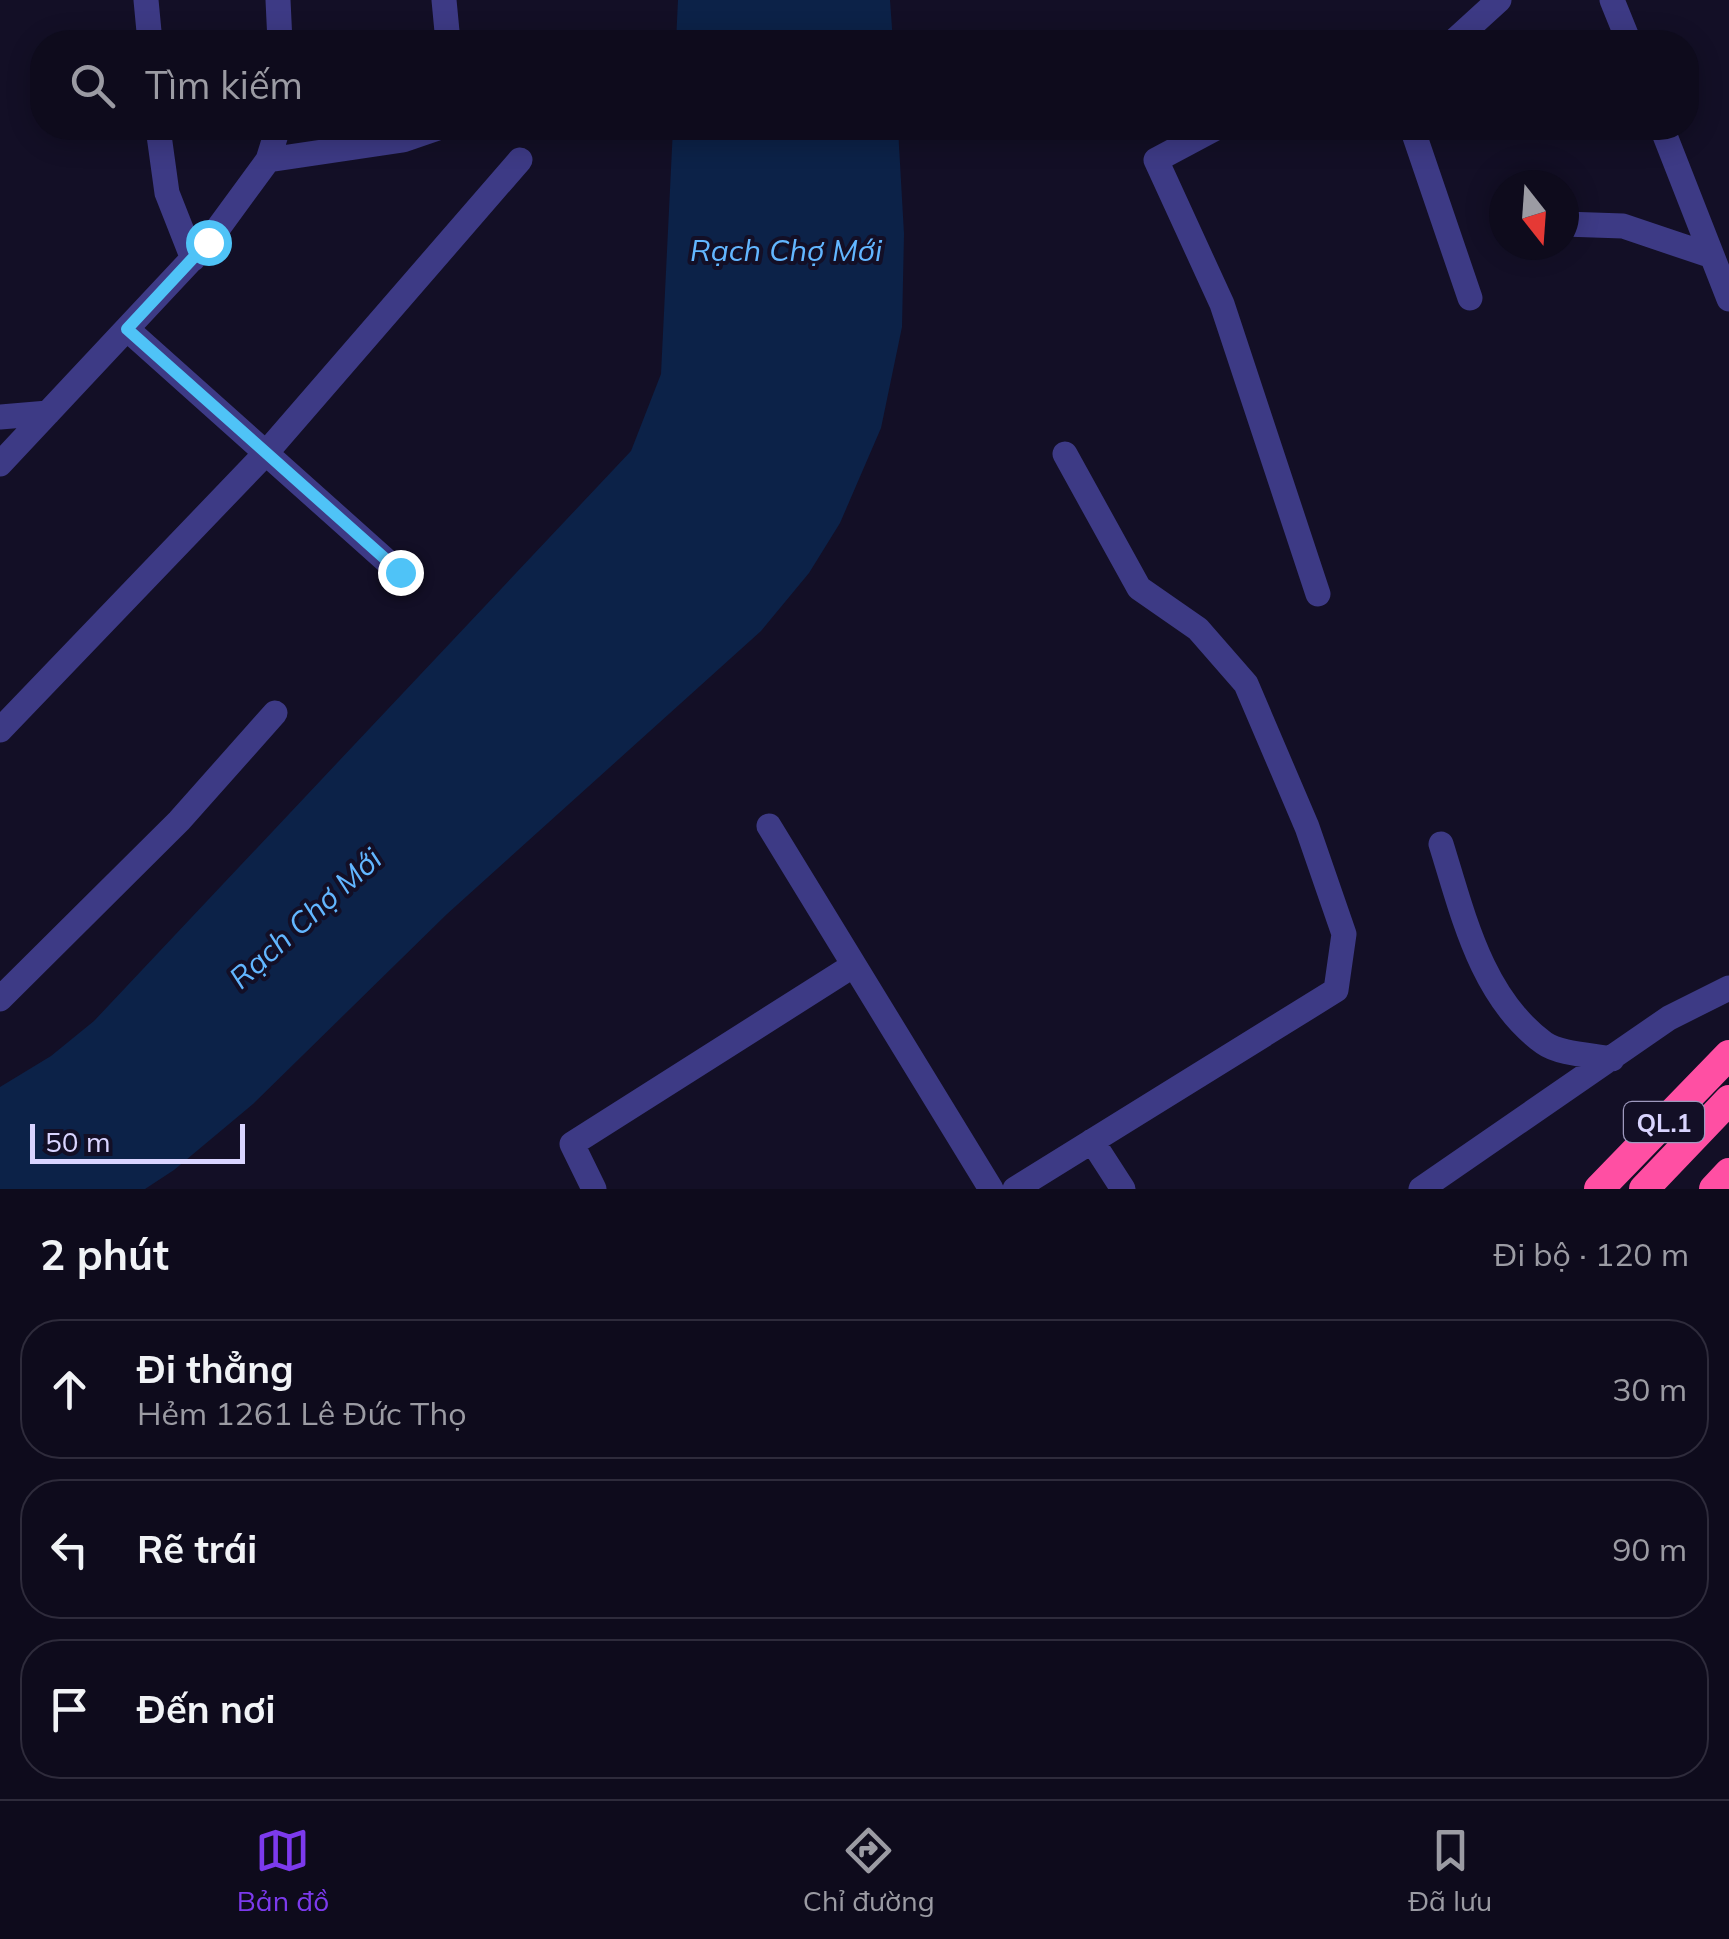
<!DOCTYPE html>
<html lang="vi">
<meta charset="utf-8">
<style>
:root{--surface:#0e0b1c;--page:#171425;--text:#f1f3f6;--muted:#9b9ba3;--line:#2e2b3b;--accent:#7c3aed}
body{margin:0;font-family:Mulish,sans-serif;background:var(--page);color:var(--text)}
.compass{position:absolute;left:1489px;top:170px;width:90px;height:90px;border-radius:50%;background:var(--surface);box-shadow:0 5px 25px #0003;rotate:163deg}
.scale{position:absolute;left:30px;bottom:25px;width:215px;box-sizing:border-box;padding-left:10px;border:5px solid #d9d4ff;border-top:0;font-size:28px;line-height:35px;white-space:nowrap;color:#d9d4ff;-webkit-text-stroke:8px #130f26;paint-order:stroke}
.stop{position:absolute;width:30px;height:30px;margin:-22px;border:8px solid #4fc3f7;border-radius:50%;background:#fff}
.stop.end{background:#4fc3f7;border-color:#fff;box-shadow:0 2px 10px #0008}
.list{margin:0;padding:0;list-style:none}
h2{display:flex;justify-content:space-between;align-items:center;height:130px;margin:0;padding:0 40px;font-size:42px}
h2 small{font-size:32px;font-weight:400;color:var(--muted)}
.list li{display:grid;grid-template-columns:65px 1fr auto;gap:30px;align-items:center;box-sizing:border-box;height:140px;margin:0 20px 20px;padding:0 20px;border:2px solid var(--line);border-radius:40px}
.list b{display:block;font-size:38px;white-space:nowrap}
.list p{margin:0;font-size:32px;white-space:nowrap;color:var(--muted)}
.list em{font-size:32px;font-style:normal;color:var(--muted)}
.icon{flex:none;width:55px;height:55px;fill:none;stroke:currentColor;stroke-width:2;stroke-linecap:round;stroke-linejoin:round}
.map{position:relative;flex:none;width:1729px;height:1189px;overflow:hidden}
.search{position:absolute;background:var(--surface);box-shadow:0 5px 25px #0003;left:30px;right:30px;top:30px;height:110px;display:flex;align-items:center;gap:25px;box-sizing:border-box;padding:0 35px;border-radius:40px;color:var(--muted);font-size:38px}
.sheet{height:610px;background:var(--surface)}
nav{display:flex;justify-content:space-around;align-items:center;box-sizing:border-box;height:140px;border-top:2px solid var(--line);background:var(--surface);font-size:28px;color:var(--muted)}
nav a{display:grid;justify-items:center;gap:5px}
nav .on{color:var(--accent)}
.map>svg:first-child{display:block}
.water{fill:#0c2248}
.lines{fill:none;stroke-linecap:round;stroke-linejoin:round}
.minor{stroke:#3d3a85;stroke-width:25}
.highway{stroke:#ff4fa3;stroke-width:30}
.route{stroke:#4fc3f7;stroke-width:12}
.labels{text-anchor:middle;dominant-baseline:central;stroke-width:8;stroke-linejoin:round;paint-order:stroke}
.shield{fill:#130f26;stroke:#9e99be;stroke-width:2.5}
.shield-label{font-size:25px;font-weight:bold;fill:#d9d4ff}
.water-label{font-size:30px;font-style:italic;fill:#62b6ff;stroke:#130f26}
</style>
<div class="map">
<svg width="1729" height="1189" viewBox="0 0 1729 1189">
<rect width="100%" height="100%" fill="#130f26"/>
<path class="water" d="M678,0H890L893,42H676Z
M673,128H898L904,234L902,327L881,428L840,523L809,573L761,631L447,914L253,1104L174,1170L145,1189H0V1087L51,1056L94,1021L631,451L661,374Z"/>
<g class="lines">
<path class="minor" d="M146,0L150,42
M278,0L280,42
M444,0L448,42
M1612,0L1629,42
M1453,42L1499,0
M158,128L167,193L193,259
M1216,128L1156,160L1222,304L1318,594
M1412,128L1470,298
M1662,128L1729,299
M268,160L403,140L438,128
M1564,224L1623,226L1712,256
M127,329L400,573
M0,417L48,413
M0,464L208,242L268,160L278,128
M0,730L266,453L520,160
M769,826L991,1189
M1441,844C1463,914 1481,997 1544,1043C1559,1054 1592,1055 1612,1059
M0,999L179,821L275,713
M1092,1141L1123,1189
M594,1189L572,1144L854,965
M1015,1189L1336,990L1344,934L1307,827L1246,684L1198,629L1139,588L1065,454
M1421,1189L1669,1018L1729,988"/>
<path class="highway" d="M1599,1189L1729,1055
M1644,1189L1729,1100
M1714,1189L1729,1173"/>
</g>
<g class="lines">
<path class="route" d="M208,242L127,329L400,572"/>
</g>
<g class="labels">
<rect class="shield" x="1624" y="1102" width="80" height="40" rx="8"/>
<g class="shield-label">
<text x="1664" y="1122">QL.1</text>
</g>
<g class="water-label">
<text x="786" y="250">Rạch Chợ Mới</text>
<text transform="translate(305 918) rotate(-42)">Rạch Chợ Mới</text>
</g>
</g>
</svg>
<svg class="compass" viewBox="-18 -18 36 36"><path d="M0-13l5 13h-10z" fill="#e53935"/><path d="M0 13l5-13h-10z" fill="#9b9ba3"/></svg>
<div class="scale">50 m</div>
<div class="stop" style="left:208px;top:242px"></div>
<div class="stop end" style="left:400px;top:572px"></div>
<div class="search"><svg class="icon" aria-label="search" viewBox="0 0 24 24"><circle cx="10" cy="10" r="6"/><path d="M15 15l6 6"/></svg>Tìm kiếm</div>
</div>
<section class="sheet">
<h2>2 phút<small>Đi bộ · 120 m</small></h2>
<ul class="list">
<li><svg class="icon" aria-label="ahead" viewBox="0 0 24 24"><path d="M12 20V5M6 11l6-6 6 6"/></svg><div><b>Đi thẳng</b><p>Hẻm 1261 Lê Đức Thọ</p></div><em>30 m</em></li>
<li><svg class="icon" aria-label="left" viewBox="0 0 24 24"><path d="M17 20v-9H6M10 6l-5 5 5 5"/></svg><div><b>Rẽ trái</b></div><em>90 m</em></li>
<li><svg class="icon" aria-label="arrive" viewBox="0 0 24 24"><path d="M6 21V4h12l-3 4 3 4H6"/></svg><div><b>Đến nơi</b></div></li>
</ul>
</section>
<nav>
<a class="on"><svg class="icon" aria-label="map" viewBox="0 0 24 24"><path d="M3 6l6-2 6 2 6-2v14l-6 2-6-2-6 2zM9 4v14M15 6v14"/></svg>Bản đồ</a>
<a><svg class="icon" aria-label="directions" viewBox="0 0 24 24"><path d="M12 3l9 9-9 9-9-9zM9 14v-3h6M13 9l2 2-2 2"/></svg>Chỉ đường</a>
<a><svg class="icon" aria-label="saved" viewBox="0 0 24 24"><path d="M7 4h10v16l-5-4-5 4z"/></svg>Đã lưu</a>
</nav>
